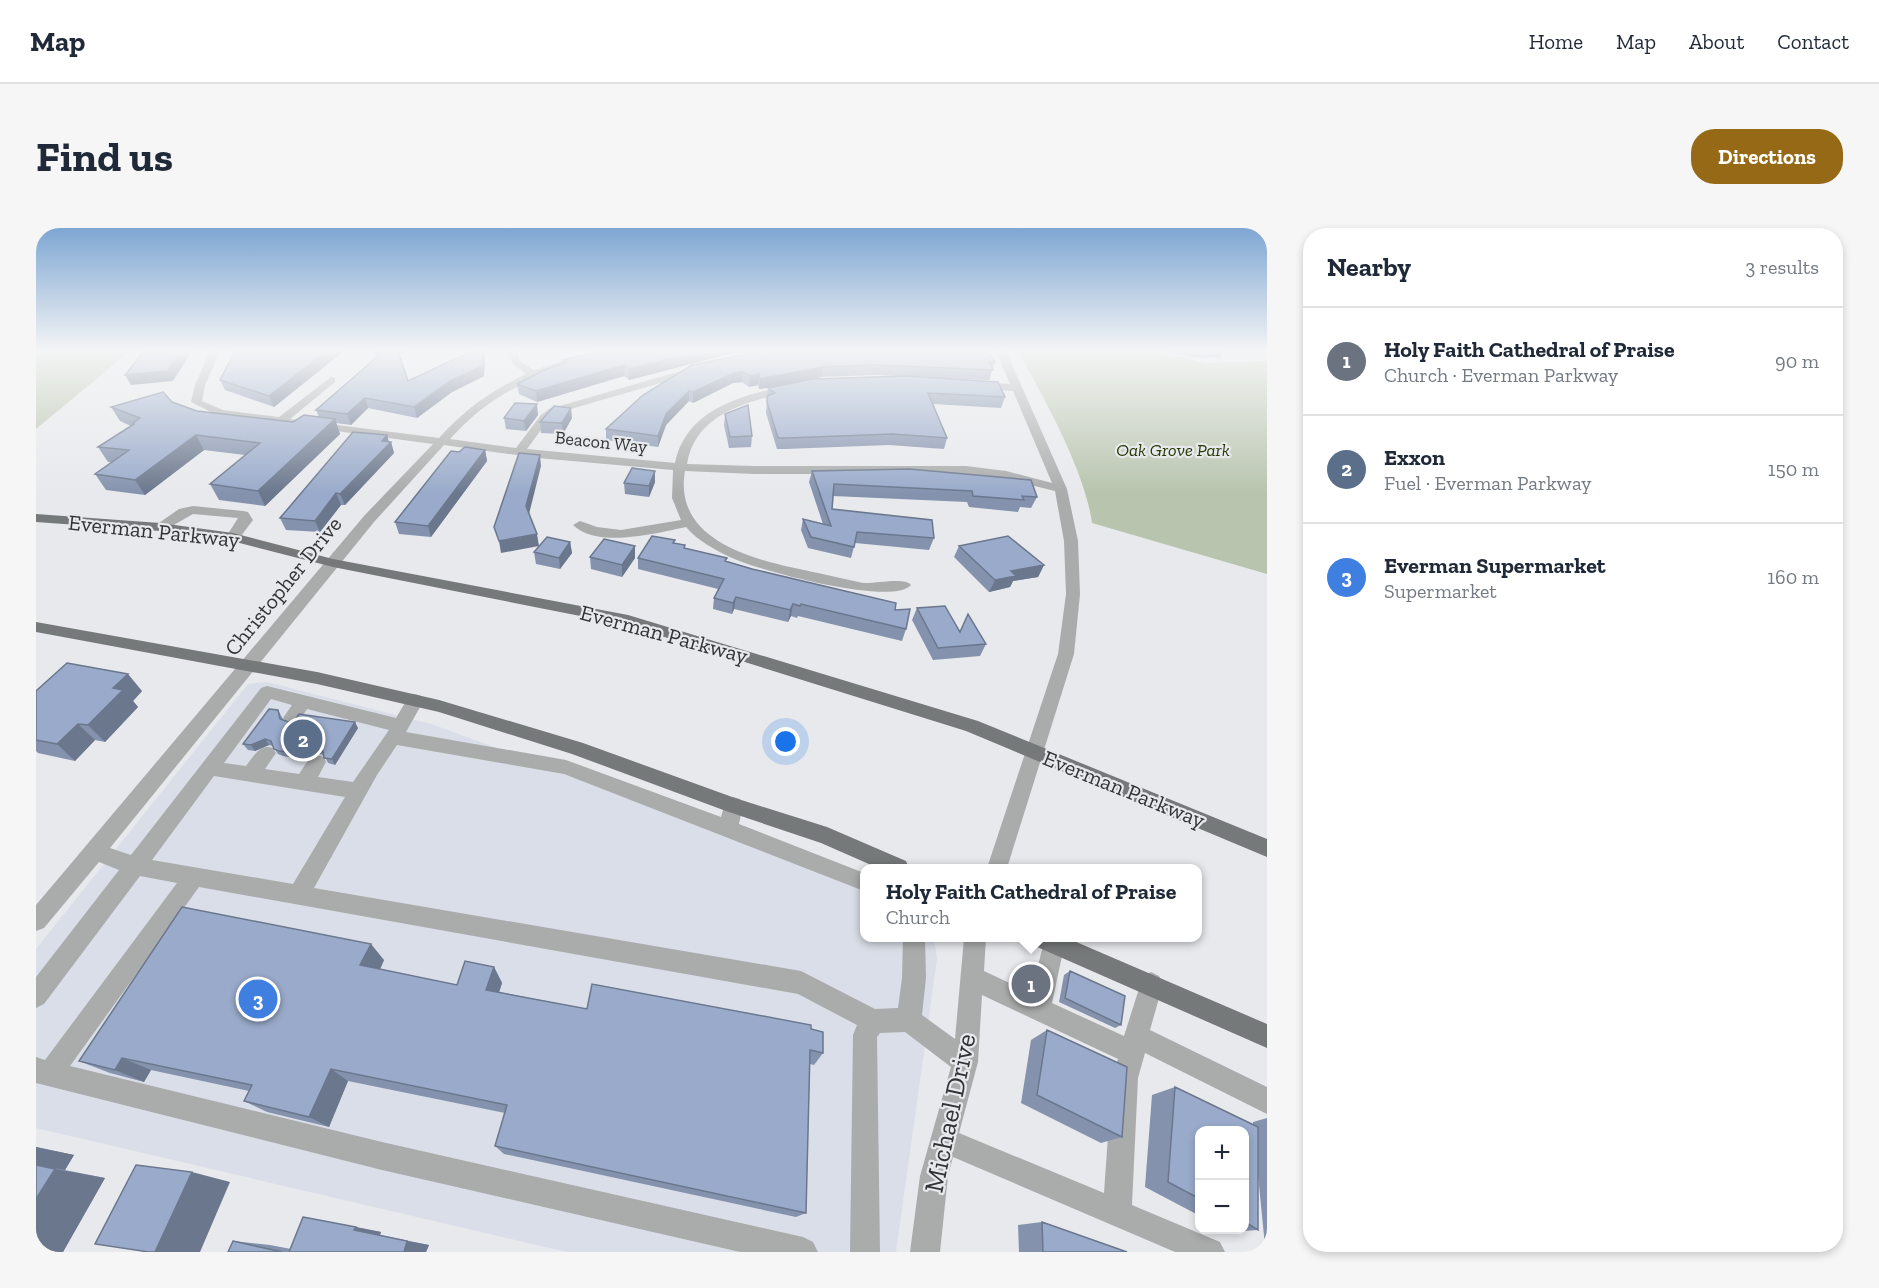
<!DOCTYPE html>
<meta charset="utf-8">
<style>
:root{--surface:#fff;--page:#f6f6f7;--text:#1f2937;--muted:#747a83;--line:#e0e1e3;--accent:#956916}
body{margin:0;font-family:"Zilla Slab",serif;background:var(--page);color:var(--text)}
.controls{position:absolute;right:18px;bottom:18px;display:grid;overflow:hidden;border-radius:12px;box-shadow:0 3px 9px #0003}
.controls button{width:54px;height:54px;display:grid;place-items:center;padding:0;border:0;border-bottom:2px solid var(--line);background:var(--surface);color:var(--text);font:30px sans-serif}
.you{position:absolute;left:750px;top:514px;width:21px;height:21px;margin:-15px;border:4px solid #fff;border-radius:50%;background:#1a73e8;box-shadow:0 0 0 9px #1a73e833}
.badge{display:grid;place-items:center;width:39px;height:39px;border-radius:50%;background:var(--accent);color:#fff;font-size:20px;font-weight:700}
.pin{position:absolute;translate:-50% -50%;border:3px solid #fff;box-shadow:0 2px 6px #0006}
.popup{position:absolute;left:824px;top:636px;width:342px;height:78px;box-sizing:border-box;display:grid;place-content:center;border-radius:12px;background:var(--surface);filter:drop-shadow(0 2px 4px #0005);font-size:20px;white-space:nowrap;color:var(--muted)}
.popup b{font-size:22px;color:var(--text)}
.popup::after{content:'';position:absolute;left:50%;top:100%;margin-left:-12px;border:12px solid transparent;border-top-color:var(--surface)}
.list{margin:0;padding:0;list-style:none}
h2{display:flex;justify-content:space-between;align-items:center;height:78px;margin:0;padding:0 24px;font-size:26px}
h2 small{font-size:20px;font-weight:400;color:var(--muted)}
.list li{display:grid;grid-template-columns:39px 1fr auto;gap:18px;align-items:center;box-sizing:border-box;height:108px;padding:0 24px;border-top:2px solid var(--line)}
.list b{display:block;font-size:22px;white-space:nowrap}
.list p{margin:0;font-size:20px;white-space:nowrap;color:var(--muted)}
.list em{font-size:20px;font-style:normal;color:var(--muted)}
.map{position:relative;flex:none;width:1231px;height:1024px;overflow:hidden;border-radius:24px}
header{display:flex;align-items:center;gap:36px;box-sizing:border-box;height:84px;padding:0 30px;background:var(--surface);border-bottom:2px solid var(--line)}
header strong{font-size:28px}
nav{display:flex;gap:33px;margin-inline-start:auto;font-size:21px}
.intro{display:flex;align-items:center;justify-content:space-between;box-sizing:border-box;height:144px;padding:0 36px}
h1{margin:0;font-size:42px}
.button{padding:15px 27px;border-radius:24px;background:var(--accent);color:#fff;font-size:21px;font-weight:700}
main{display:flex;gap:36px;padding:0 36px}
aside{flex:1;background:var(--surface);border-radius:24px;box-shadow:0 3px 9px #0003}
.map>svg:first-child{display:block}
.built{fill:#d9dee8}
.green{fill:#b8c4ad}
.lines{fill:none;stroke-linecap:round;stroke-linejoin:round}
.minor{fill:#aaacac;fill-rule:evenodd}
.major{fill:#767979;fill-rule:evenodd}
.wall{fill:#8492ae;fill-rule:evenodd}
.shaded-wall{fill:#6b778d}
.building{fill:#99aaca;stroke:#6b778d;stroke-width:1.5}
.labels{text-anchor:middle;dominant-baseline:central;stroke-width:4.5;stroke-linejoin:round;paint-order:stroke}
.far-street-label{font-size:18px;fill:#323334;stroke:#e7e9ec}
.far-park-label{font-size:18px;font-style:italic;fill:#263a03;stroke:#e7e9ec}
.street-label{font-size:22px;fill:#323334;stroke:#e7e9ec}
.near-street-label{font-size:27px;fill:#323334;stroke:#e7e9ec}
</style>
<header>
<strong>Map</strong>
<nav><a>Home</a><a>Map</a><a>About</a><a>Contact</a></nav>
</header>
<div class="intro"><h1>Find us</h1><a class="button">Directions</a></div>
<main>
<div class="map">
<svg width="1231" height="1024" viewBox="0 0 1231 1024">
<rect width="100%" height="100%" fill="#e7e9ec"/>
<path class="built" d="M231,454L395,496L828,654V710H898L901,731L860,1024H531L0,900V721L212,456Z"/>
<path class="green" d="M0,123H94L0,201Z
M982,123H1115L1170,135L1231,133V346L1056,295C1049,243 1008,170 982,123Z"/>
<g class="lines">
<path class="minor" d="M174,123H184L169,157L166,173L187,182L243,189L295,149L299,150V154L254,191L403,210C432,179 452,165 490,146L477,136L471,123H481L484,133L498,142C528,133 556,123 587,123C577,131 556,131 543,135C487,153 454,167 414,211L480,220L505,187L513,181L662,138L666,139V143L521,185L513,191L491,221L639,235C650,180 709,166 756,157L761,160L760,162C716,173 660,183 651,236L718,238H930L970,243L1016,255L977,163L942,160L937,157L942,154L974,156L960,123H970L1031,261L1042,313L1044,366L1038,426L971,640H951L1022,426L1030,366L1028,313L1019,263L970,251L930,246H718L649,243C636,317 728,334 782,345C797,348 812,352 827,355C840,356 868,349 875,357C857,379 722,342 696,330C679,322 662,313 650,299C621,305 561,321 537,297L544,293L561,299L585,302L645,292L636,270L637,242L502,230L408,217L338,294L74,620L95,627L225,460L231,458L360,490L373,468L379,466L385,468L388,472L370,504L530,532L685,589L690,571L697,569L704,571L707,577L703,596L828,645V663L528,546L361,517L341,547L278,660L765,743L839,781L862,780L866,750L867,710H889L890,750L886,787L919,811L928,710H950L948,743L995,765L1009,710H1027L1029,714L1016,775L1088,808L1107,748L1115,744L1123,748L1127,756L1114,802L1231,859V886L1109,825L1102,850L1096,977L1184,1014L1189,1024H1139L917,929L912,948L904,1024H874L884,948L915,839L869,804L844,805L841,809L844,1024H814L817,807L821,797L762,766L163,659L34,838L346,914L767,1009L777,1014L782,1024H704L346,942L0,855V829L9,832L141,655L104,648L8,776L0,780V749L83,642L63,634L8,700L0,703V677L328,288L397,216L181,187L155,174L159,157ZM235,471L256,477L247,490L250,495L256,497L262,495L271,481L353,502L317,554L282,549L290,534L288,529C274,524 270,536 263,546L229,541L240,525L237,520C224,515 218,528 210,538L188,535ZM178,548L309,569L257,656L116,632ZM946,767L1082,831L1076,850L1068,965L923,905L942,834Z
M157,278L207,283L212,284L217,292L202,312L197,313L190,309L202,290L157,286L129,302L124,303L117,299L143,281Z"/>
<path class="major" d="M0,286L124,295L197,305L297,331L592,387L942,493L1231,611V629L930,503L590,397L297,339L196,313L124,303L0,294Z
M0,394L281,444L403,472L547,515L699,570L791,599L870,633L873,640H842L785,615L690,583L536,526L403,484L281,456L0,404Z
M996,710H1031L1231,796V820L999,718Z"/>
</g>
<path class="wall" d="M197,123H308L238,179L189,162L184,152L198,125Z
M338,123L364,127L372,153L449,128L448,148L416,164L381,190L332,180L315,197L300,195L304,206L229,278L183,272L174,256L209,227L168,222L109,267L70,262L59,246L76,234H72L62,219L95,198L84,193L75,179L136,174L161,183L257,194L283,189L280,182L340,129Z
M565,123H952L959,134L953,152L905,150L969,169L965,180L897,176L911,210L908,221L853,217L749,221H741L730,185L732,160L723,161L722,157L713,159L706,154L697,155L657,175L653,173L630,197L622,219L570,212V201L719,124L693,126L593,152L588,148L501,174L483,166L481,156L527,136L526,132ZM838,147L864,148L774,151L785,149Z
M1133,123H1188L1184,130L1172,129L1171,131L1133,125Z
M689,186L716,208L715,219L693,220L688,197Z
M502,187L490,203L470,201L468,190Z
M536,190L527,206L505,205L504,194Z
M351,207L353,214H355L358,225L309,277H305L284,304L250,302L244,290Z
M449,222L451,233L395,309L363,306L359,294L423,224Z
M776,243L1001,269L995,280L984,279L982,284L933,279L931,274L797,268L796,281L898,310L893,322L819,315L815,330L772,320L765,302L767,291L787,296L773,254Z
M619,254L613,269L589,266L588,255Z
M534,314L536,325L524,341L500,336L498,324Z
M639,315L649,317V320L691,330L690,333L859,382L870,401L866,413L762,388L761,390L755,388L752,394L698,381L696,386L677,381L678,370L682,361L602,341V330Z
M599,318V330L586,349L555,341L554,329Z
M923,318L1008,337L1002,349L977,353L974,359L953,364L918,329Z
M881,380L924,404L950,416L944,428L897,432L876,392Z
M0,463H106L97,473L102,479L69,514L59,512L39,533L2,525L0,523Z
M242,482L247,491L252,494L322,500L299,537L292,535L288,527L284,526L275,527L270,532L247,528L242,526L237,518L233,517L219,523L212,522L207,516Z
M348,732L344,741L421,757L458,739L466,755L463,764L551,781L775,801L787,825L778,837L774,836L770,985L760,989L468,926L459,918L469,885L312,853L293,899L231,884L208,873L213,863L115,842L108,854L74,845L43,833Z
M1034,743L1085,797L1079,800L1023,774L1028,747Z
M1011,802L1086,909L1065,915L985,875L995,812Z
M1139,859L1217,896V894L1231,890V1019L1229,1018L1222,947V1002L1193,1004L1188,1002H1209V903H1164V988L1109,959L1116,867Z
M0,919L38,927L29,942L69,950L27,1024H0Z
M267,989L345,1004L344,1007L393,1017L390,1024H192L197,1013L234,1017L255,1021Z
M1006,994L1091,1024H983L982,997Z"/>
<path class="shaded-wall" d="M145,123H156L137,153L95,157L89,147Z
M291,123H308L238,179L233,168Z
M362,123H373L363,127Z
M447,123H448L449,128L448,148L416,164L381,190L378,179Z
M667,123H693V126L593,152V141Z
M588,137V148L501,174L500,163Z
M787,139L785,149L723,161L724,151Z
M707,144L706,154L697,155L657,175V164L698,145Z
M723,146L722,157L713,159L714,148Z
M653,163V173L630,197L622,219V208L630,186Z
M329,170L332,180L315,197L311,186Z
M501,176L502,187L490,203L488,193Z
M535,180L536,190L527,206L526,195Z
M299,191L304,206L229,278L222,263Z
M160,207L168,222L109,267L99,252Z
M351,207L353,215L355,214L358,225L309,277L304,266Z
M449,222L451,233L395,309L392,298Z
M504,227L505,238L492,290L490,278Z
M619,243V254L613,269V258Z
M300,265L305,277L284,304L279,293Z
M501,306L503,318L465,325L463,313Z
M534,314L536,325L524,341L523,330Z
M599,318V330L586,349V337Z
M1008,337L1002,349L977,353L974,359L953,364L959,352L975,343Z
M700,369L698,381L696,386L697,375Z
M757,376L755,388L752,394L754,382Z
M92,446L106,463L97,473L102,479L69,514L52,497L77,460Z
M319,494L322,500L299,537L296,531Z
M42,496L59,512L39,533L21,516Z
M229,511L233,517L219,523L215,517Z
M280,520L284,526L275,527L270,532L266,526L271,522Z
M335,716L348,732L339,753L324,737Z
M458,739L466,755L459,777L450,762Z
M86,830L115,842L108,854L79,842Z
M295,841L312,853L293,899L273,889Z
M0,919L38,927L29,942L0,937Z
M19,941L69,950L27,1024H0V971Z
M156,944L194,954L164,1024H119Z
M320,999L345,1004L344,1007L318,1002Z
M371,1013L393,1017L390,1024H368Z"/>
<path class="building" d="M108,123H145L132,143L89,147Z
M199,123H291L233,168L184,152Z
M338,123H362L372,153L436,123H447L446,138L414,153L378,179L329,170L311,186L280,182L348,123L340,126Z
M565,123H667L593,141L588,137L500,163L481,156L508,142L529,135L526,132Z
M726,123H952L959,134H953L957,142L840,137L787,139L724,151L723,146L714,148L707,144L698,145L657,164L653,163L630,186L622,208L570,201L607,167L656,137Z
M871,148L962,154L969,169L892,165L911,210L856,206L751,210H742L731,174V168L739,165L732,160L777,151Z
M127,164L136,174L161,183L257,194L268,187L299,191L222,263L174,256L224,215L160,207L99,252L59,246L93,222L62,219L98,196L97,195L104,190L75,179Z
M479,175L501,176L488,193L468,190Z
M712,177L716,208L694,209L689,186Z
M518,178L535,180L526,195L504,194Z
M317,204L351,207L346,213L355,214L304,266L300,265L279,293L244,290Z
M429,219L449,222L392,298L359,294L415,223L423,224Z
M483,225L504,227L490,278L501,306L463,313L458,299Z
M596,240L619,243L613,258L588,255Z
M873,241L995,252L1001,269L986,268L988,272L937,268L936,263L798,256L796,281L896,292L898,310L821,304L818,319L775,309L767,291L795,298L776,243Z
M616,308L639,312L637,315L649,317L648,320L691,330L689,333L716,341L860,375L859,382L874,381L870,401L765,376L764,378L757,376L754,382L700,369L697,375L678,370L688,351L602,330Z
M972,308L1008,337L975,343L980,348L959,352L923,318Z
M511,309L534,314L523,330L498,324Z
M568,311L599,318L586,337L554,329Z
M909,378L924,404L932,386L950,416L902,420L881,380Z
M31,435L92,446L77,460L87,462L52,497L42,496L21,516L0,512V463Z
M233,481L242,482L244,491L252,494L259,492L263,486L319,494L296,531L288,530L287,523L280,520L271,522L266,526L243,523L238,521L235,513L229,511L215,517L207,516Z
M146,679L335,716L324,737L421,757L429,733L458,739L450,762L551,781L556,756L775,797V801L787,804V825L774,822L770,985L459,918L471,877L295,841L273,889L208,873L216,857L86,830L79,842L43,833Z
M1034,743L1089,768L1085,797L1029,770Z
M1011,802L1091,839L1086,909L1001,867Z
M1139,859L1222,899V1002L1209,994V903H1164V971L1132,954Z
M0,937L19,941L0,971Z
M100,937L156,944L119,1024H113L59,1016Z
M267,989L320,999L318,1002L371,1013L368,1024H253Z
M1006,994L1091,1024H1007Z
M197,1013L246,1024H192Z"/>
<linearGradient id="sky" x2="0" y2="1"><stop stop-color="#7ea6d2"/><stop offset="0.46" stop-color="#f4f5f6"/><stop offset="1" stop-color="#f4f5f6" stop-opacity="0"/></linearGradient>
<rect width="1231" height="266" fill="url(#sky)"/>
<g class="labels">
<g class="far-street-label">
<text transform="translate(565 214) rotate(6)">Beacon Way</text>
</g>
<g class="far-park-label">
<text x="1137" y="222">Oak Grove Park</text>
</g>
<g class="street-label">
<text transform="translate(118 303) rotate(6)">Everman Parkway</text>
<text transform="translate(247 358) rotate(-51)">Christopher Drive</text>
<text transform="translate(628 406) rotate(15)">Everman Parkway</text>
<text transform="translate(1088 561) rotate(22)">Everman Parkway</text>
</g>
<g class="near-street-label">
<text transform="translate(914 885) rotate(-78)">Michael Drive</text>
</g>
</g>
</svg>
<div class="controls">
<button>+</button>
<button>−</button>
</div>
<div class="you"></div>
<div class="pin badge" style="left:995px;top:756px;background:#6b7280">1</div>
<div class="popup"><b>Holy Faith Cathedral of Praise</b>Church</div>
<div class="pin badge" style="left:267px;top:511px;background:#5c6f8a">2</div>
<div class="pin badge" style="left:222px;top:771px;background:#3f7fe0">3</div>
</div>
<aside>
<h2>Nearby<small>3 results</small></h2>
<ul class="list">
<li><span class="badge" style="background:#6b7280">1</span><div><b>Holy Faith Cathedral of Praise</b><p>Church · Everman Parkway</p></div><em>90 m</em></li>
<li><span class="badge" style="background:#5c6f8a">2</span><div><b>Exxon</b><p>Fuel · Everman Parkway</p></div><em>150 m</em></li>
<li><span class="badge" style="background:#3f7fe0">3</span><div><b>Everman Supermarket</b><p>Supermarket</p></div><em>160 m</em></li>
</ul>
</aside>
</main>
